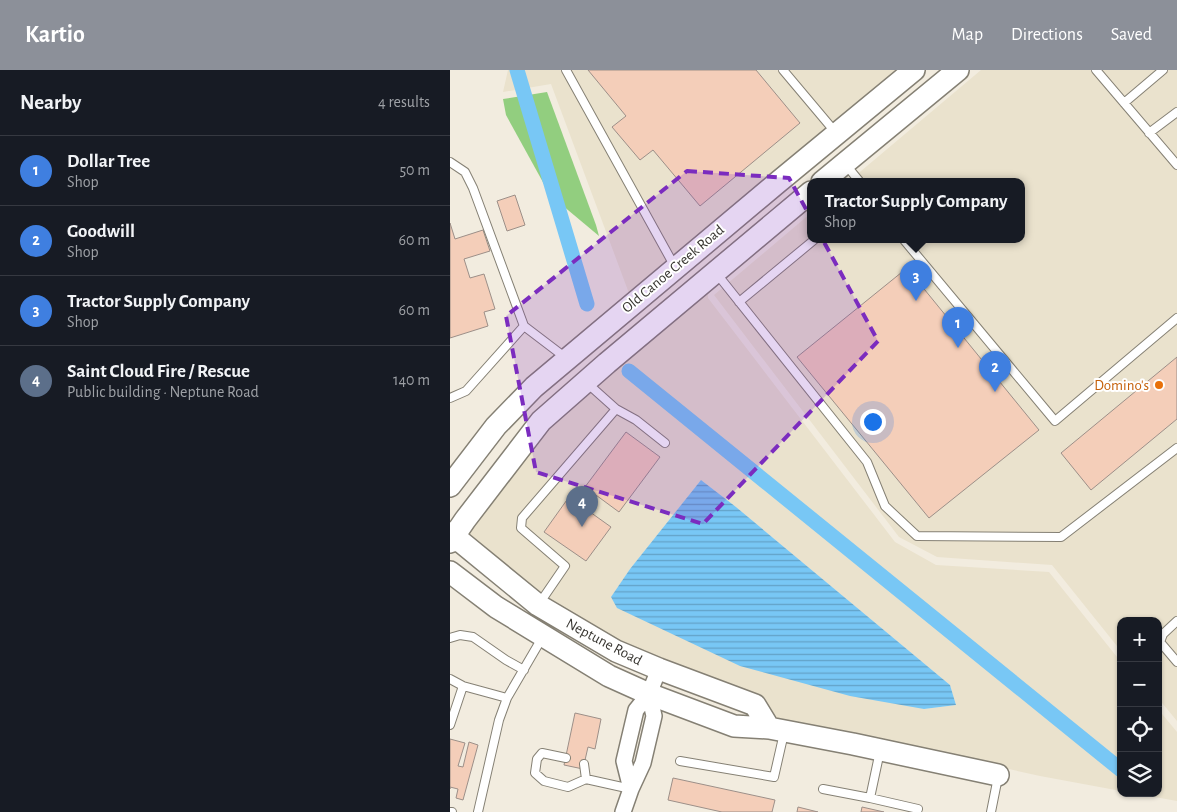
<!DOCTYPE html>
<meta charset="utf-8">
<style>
:root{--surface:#171b24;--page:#20242c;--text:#f1f3f6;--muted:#9ea1a6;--line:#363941;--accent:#8c9099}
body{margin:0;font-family:"Alegreya Sans",sans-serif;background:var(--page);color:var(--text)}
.controls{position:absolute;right:15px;bottom:15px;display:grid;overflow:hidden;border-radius:10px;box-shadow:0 1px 4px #0004}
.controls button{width:45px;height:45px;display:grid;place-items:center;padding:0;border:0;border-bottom:1px solid var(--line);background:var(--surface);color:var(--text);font:25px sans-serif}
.you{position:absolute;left:422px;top:351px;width:18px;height:18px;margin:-12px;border:4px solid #fff;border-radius:50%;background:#1a73e8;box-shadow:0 0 0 8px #1a73e833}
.badge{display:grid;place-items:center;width:32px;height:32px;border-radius:50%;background:var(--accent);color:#fff;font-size:16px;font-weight:700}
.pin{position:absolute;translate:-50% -41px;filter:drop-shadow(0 1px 2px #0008)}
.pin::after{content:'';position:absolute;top:26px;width:18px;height:15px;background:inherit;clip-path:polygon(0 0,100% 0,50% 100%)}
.popup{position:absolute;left:357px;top:108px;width:218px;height:65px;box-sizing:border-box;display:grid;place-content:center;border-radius:10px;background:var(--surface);filter:drop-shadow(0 1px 4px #0005);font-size:16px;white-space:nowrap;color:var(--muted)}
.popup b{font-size:19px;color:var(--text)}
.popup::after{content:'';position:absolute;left:50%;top:100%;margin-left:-10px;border:10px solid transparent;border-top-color:var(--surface)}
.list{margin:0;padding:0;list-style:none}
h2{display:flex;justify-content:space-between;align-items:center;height:65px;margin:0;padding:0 20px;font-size:21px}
h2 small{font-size:16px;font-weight:400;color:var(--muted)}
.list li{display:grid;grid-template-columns:32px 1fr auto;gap:15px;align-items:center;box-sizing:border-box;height:70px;padding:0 20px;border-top:1px solid var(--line)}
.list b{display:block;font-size:19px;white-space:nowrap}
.list p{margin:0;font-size:16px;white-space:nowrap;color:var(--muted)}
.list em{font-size:16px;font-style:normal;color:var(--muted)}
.icon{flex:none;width:28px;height:28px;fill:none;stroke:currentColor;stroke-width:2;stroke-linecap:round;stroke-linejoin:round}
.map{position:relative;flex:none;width:727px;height:742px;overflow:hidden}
header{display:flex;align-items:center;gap:30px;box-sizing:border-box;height:70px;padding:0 25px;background:var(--accent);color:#fff}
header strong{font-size:24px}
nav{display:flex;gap:28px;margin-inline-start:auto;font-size:18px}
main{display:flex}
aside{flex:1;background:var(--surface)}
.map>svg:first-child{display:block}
.built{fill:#eae2cd;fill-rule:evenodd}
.green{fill:#92ce7f}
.water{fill:url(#water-rules)}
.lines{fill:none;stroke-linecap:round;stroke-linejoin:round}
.canal{stroke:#78c7f5;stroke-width:15}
.building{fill:#f4ceb9;stroke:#9c8f88}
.service-casing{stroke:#858074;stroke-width:10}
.minor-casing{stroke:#858074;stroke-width:18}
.secondary-casing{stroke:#858074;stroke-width:24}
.service{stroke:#fff;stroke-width:8}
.minor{stroke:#fff;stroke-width:15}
.secondary{stroke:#fff;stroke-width:21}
.marked{fill:#7b2cbf;fill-opacity:0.2;stroke:#7b2cbf;stroke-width:4;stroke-dasharray:10 6;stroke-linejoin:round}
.food-dot{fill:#e8710a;stroke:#fff;stroke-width:2}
.labels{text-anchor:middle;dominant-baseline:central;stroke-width:4;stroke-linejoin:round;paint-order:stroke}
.street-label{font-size:15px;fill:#383631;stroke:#fff}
.food-label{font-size:15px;fill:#c56008;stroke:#fff;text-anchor:end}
</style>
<header>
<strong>Kartio</strong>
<nav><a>Map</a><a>Directions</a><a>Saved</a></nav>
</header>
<main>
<aside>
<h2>Nearby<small>4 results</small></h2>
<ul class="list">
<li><span class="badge" style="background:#3f7fe0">1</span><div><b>Dollar Tree</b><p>Shop</p></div><em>50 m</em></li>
<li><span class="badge" style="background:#3f7fe0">2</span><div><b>Goodwill</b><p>Shop</p></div><em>60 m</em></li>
<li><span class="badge" style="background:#3f7fe0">3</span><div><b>Tractor Supply Company</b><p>Shop</p></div><em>60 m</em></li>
<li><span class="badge" style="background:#5c6f8a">4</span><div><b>Saint Cloud Fire / Rescue</b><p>Public building · Neptune Road</p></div><em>140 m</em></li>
</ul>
</aside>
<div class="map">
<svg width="727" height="742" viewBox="0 0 727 742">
<defs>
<pattern id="water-rules" width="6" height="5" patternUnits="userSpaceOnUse" patternTransform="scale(1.25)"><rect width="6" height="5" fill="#78c7f5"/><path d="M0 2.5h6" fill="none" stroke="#63a2c7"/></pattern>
</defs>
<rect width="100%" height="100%" fill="#f2ecdf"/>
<path class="built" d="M58,0H451L180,226L101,14L53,22Z
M531,0H727V651L708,628V551H671V581L602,495L487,487L449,467L264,225L361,143V170H571V112H398Z
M261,219L258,223V228L445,472L486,495L599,502L671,592V721L590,706L405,665L327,651L169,573L85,524L15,465L96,357L143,315ZM251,410L286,437L500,615L506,635L474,639L161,528L180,499Z
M708,639L727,662V731L683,723H708Z"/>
<path class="green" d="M97,22L146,155L149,166L100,125L56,45L53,29Z"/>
<path class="water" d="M251,410L286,437L500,615L506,635L474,639L400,626L290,596L167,538L161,527L180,499Z"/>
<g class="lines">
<path class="canal" d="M67,0L137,234
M179,301L671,700"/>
</g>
<path class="building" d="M138,0H306L350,53L250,136L203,80L190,90L162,57L176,46Z
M65,125L75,155L57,161L47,131Z
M0,153L5,169L33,160L40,181L14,189L20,208L34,204L45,239L34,242L38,256L0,268Z
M457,198L589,360L479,448L347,287Z
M727,287V349L641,420L611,383Z
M176,362L210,387L169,442L135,417Z
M119,427L161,457L136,491L94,462Z
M125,643L151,649L145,679L138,677L133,699L114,695Z
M0,669L15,673L8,696L13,697L19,672L28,675L13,730L6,728L8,719L0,717V719Z
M223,708L325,730L322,742H272L218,730Z
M348,737L368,742H347Z
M412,737L434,742H411Z"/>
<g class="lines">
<g class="service-casing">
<path id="service" d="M116,0L225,197
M333,0L386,63
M646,0L727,95
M674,33L713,0
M699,63L727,42
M0,92L15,102L23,118L74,256L116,288
M396,95L410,112
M454,170L605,351L727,248
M267,204L417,392L435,436L467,466L611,467L727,378
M289,232L364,170
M0,328L16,321L74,256
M166,339L186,350L215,373
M89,534L115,496L71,458L72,448L166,339L137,313
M727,551L713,564L710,572L727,592
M0,568L10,565L23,567L56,590L74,600
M0,609L13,616L57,628
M0,655L13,616
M430,681L420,728L468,739
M116,688L92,683L87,689L85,703L94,711L118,717L136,709
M230,691L324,707L334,663
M134,694L136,709L181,719
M373,719L420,728
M0,742H2
M28,742L49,650L57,628L92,568
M541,742L548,707"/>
</g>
<g class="minor-casing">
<path id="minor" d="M181,719L174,691L186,640L199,624L209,599
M173,742L181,719L193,693L204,646L199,624"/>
</g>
<g class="secondary-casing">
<path id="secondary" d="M372,112L508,0
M0,416L46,356L84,317L327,113L464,0
M0,463L88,535L166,581L209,599L305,635L319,658
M0,472L15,450L91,351L157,293L361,122
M0,502L46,537L159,606L199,624L284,656L319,658L403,674L548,705"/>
</g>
<use href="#service" class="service"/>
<use href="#minor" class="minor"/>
<use href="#secondary" class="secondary"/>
</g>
<path class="marked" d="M237,101L339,108L428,271L253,454L86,402L56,246Z"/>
<circle class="food-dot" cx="709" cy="315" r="5"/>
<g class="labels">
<g class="street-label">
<text transform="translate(223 199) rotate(-40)">Old Canoe Creek Road</text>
<text transform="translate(154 572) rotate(28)">Neptune Road</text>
</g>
<g class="food-label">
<text x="699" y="315">Domino's</text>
</g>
</g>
</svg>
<div class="controls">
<button>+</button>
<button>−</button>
<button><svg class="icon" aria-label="locate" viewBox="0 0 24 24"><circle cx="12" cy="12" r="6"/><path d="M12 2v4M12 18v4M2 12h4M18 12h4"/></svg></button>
<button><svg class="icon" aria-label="layers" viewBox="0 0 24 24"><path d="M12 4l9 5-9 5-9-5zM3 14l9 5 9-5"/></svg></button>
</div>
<div class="you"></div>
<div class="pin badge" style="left:508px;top:278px;background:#3f7fe0">1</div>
<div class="pin badge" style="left:545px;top:322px;background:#3f7fe0">2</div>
<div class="pin badge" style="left:466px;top:231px;background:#3f7fe0">3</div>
<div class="popup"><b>Tractor Supply Company</b>Shop</div>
<div class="pin badge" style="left:132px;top:457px;background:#5c6f8a">4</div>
</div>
</main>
